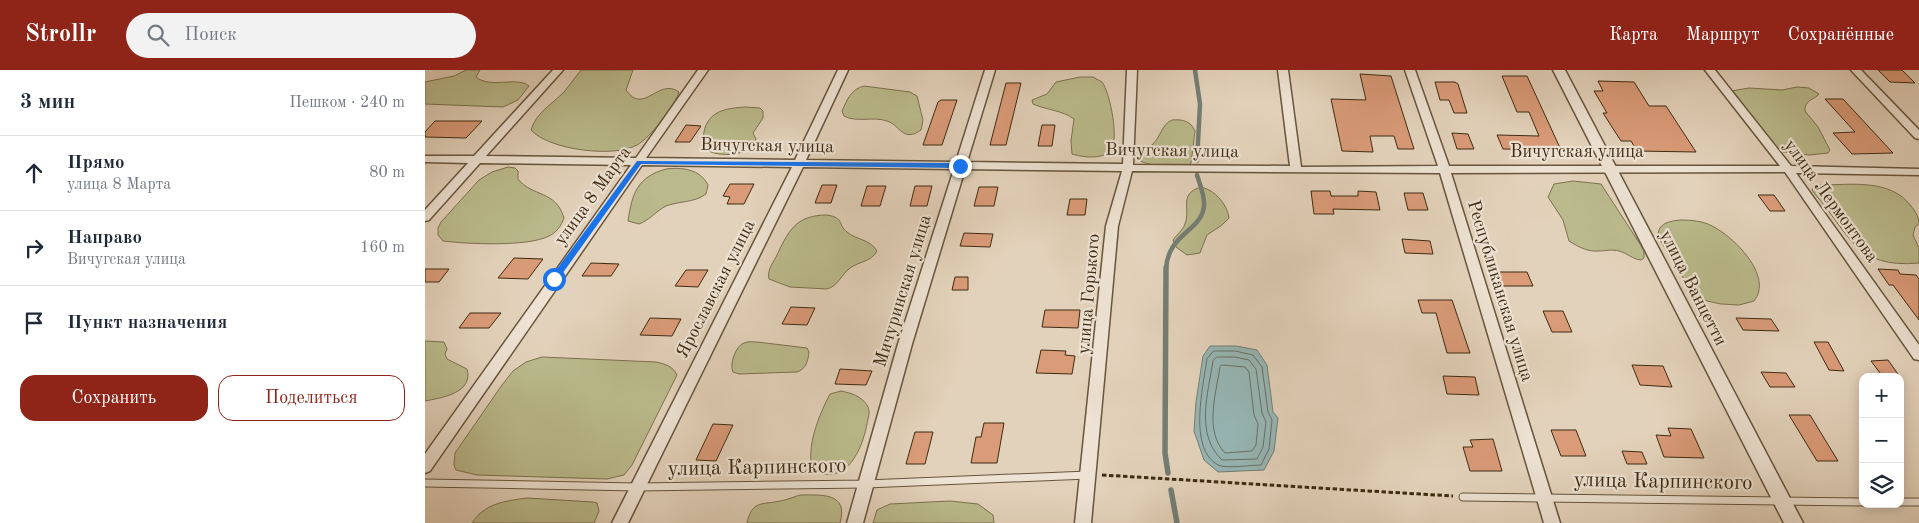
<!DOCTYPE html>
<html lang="ru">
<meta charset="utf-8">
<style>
:root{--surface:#fff;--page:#f2f2f3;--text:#1f2937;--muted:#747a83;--line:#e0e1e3;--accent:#8f2418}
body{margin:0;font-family:"Old Standard TT",serif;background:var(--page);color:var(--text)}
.controls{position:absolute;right:15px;bottom:15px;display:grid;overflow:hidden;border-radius:10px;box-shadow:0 2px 12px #0003}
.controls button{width:45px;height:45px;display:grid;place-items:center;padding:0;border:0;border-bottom:1px solid var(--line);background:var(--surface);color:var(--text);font:25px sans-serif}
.stop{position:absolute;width:15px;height:15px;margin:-11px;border:4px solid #1a73e8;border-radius:50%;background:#fff}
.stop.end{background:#1a73e8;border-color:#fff;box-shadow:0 1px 5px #0008}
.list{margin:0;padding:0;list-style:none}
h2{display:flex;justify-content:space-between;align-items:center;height:65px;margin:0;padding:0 20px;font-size:21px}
h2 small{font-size:16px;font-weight:400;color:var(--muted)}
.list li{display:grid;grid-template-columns:32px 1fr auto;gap:15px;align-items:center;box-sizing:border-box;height:75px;padding:0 20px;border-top:1px solid var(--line)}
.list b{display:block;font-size:19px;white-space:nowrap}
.list p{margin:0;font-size:16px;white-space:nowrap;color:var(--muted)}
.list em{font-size:16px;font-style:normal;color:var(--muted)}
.actions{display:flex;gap:10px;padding:15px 20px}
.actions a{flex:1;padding:11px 0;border:1px solid var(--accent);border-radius:15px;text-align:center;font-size:18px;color:var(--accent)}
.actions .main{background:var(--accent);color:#fff}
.icon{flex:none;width:28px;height:28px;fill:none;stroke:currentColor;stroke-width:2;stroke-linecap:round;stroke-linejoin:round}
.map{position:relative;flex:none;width:1494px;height:453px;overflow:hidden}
header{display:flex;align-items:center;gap:30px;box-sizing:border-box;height:70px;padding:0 25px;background:var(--accent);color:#fff}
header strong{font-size:24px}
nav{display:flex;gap:28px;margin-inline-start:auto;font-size:18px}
.search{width:350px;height:45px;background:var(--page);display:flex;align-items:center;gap:12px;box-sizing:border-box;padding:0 18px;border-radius:28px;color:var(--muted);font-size:19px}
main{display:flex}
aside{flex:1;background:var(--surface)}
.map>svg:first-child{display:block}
.green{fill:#baba8c;stroke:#7c724f}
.water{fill:#96b6b5;stroke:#737e74}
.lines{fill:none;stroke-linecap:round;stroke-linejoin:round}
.shore{stroke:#6a7064;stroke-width:1}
.stream-far1{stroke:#737e74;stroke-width:4.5}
.stream{stroke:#737e74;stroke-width:5.5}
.building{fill:#da9b78;stroke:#3e2b12}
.service-casing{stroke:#67553c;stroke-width:9}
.minor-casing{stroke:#67553c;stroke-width:3}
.tertiary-casing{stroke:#67553c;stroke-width:3}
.path{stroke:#3e2b12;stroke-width:3;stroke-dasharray:4.5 2.5;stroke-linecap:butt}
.service{stroke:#ede2d3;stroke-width:7}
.minor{fill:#ede2d3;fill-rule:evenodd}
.tertiary{fill:#ede2d3;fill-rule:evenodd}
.route{fill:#1a73e8}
.labels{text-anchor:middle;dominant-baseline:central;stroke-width:4.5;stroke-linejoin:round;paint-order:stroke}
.street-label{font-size:18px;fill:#3e2b12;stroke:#ede2d3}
.near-street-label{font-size:21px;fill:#3e2b12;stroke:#ede2d3}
</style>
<header>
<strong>Strollr</strong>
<div class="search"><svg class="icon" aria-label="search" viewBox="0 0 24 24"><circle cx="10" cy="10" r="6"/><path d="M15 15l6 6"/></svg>Поиск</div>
<nav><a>Карта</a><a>Маршрут</a><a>Сохранённые</a></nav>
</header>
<main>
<aside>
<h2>3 мин<small>Пешком · 240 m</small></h2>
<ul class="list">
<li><svg class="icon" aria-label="ahead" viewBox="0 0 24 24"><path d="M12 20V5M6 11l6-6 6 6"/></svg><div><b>Прямо</b><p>улица 8 Марта</p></div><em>80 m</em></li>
<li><svg class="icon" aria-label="right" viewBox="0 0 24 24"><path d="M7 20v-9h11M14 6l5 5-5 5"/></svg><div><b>Направо</b><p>Вичугская улица</p></div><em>160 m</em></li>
<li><svg class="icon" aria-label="arrive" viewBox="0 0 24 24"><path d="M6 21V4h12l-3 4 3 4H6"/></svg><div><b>Пункт назначения</b></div></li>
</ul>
<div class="actions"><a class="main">Сохранить</a><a>Поделиться</a></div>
</aside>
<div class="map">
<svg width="1494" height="453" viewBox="0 0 1494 453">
<rect width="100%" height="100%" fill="#e3d2bb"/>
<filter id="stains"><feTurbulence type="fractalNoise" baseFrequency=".004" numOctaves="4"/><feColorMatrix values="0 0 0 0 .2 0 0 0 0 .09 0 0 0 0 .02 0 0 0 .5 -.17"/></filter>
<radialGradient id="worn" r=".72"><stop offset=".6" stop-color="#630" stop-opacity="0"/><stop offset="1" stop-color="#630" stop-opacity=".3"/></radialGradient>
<path class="green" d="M41,0H55L51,7C65,19 93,6 104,16L93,30L78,37L0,34V12L29,6Z
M156,0H208L201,20C219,46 233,7 254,22C250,36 225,68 212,75C189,88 124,80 106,60C111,43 127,34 139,22C145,15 150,7 156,0Z
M655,7H668L677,12C685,22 695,72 685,81C676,90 657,87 647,84L646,71L649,49C637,40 621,40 608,34L607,30L622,24L631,12Z
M439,16L485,22L492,26L498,50L496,60C478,73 475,55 462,51C448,46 432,53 419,46L417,41C422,30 426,19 439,16Z
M1372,17L1384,18L1394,24C1389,30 1379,30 1380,41L1393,57L1405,80L1403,83L1384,85L1352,81L1306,21L1324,18L1357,20Z
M321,37L335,38L338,41V48L328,63L331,69C326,87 293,88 280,79C277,72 278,65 280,58C286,40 303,38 321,37Z
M747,50C757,49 766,51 770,61L766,93L763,96C748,95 716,99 710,85C715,79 722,80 727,75C736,67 736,55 747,50Z
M83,97L90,98L93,101V109C107,127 131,120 139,148C136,156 132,162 124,166C103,177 42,174 18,171L13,165V158L16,152L54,110L67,102Z
M241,99C257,97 275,99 283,115L281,124C269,133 254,131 241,136C231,141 225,150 214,154L203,151C207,124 212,107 241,99Z
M1148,111L1176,114L1215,174L1219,181V188L1216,190C1207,189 1202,183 1194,181C1187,179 1180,181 1174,181C1162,182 1154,177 1144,171L1138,150L1123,127L1129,114Z
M1394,115C1425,115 1465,108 1486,136C1490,141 1494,147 1494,154L1490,157L1488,165L1494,178V193C1430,199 1425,164 1389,123L1387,120L1389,116Z
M776,117C790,120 802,134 804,148L797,155L782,165L775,183L762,185L751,177L748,170C752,164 758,160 760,154C766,138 753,124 776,117Z
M402,145C420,148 412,154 422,162C431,170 445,169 452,181C446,192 435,191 425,198C416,205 413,216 402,219L365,217L344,209C342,201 347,194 351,187C363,162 370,145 402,145Z
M1256,150C1266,150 1278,151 1287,156C1308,166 1349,206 1329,231L1314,235L1296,234L1282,231L1267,222L1233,167C1232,153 1245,151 1256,150Z
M0,271L19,272L22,279L20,284L22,289L42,299C49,323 16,328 0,331Z
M332,272L382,278L384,282C383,291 381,299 372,302L314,304L308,302C304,295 311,275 319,273C323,271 328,272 332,272Z
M117,287L231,292C240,294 248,296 252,305L207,395L199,405L182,409L52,405L31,400L29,395L30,383L77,315L88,301L101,292Z
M416,321C426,323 436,326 442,335C446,341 443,348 442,354C437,380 421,417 388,400C380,378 395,343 405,324Z
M375,425C396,425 424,422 415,453H322C327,430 337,435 355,431C362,430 368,427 375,425Z
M102,428L168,432L172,433L174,441L169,453H47C60,433 80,431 102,428Z
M525,431L553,434L568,445L569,453H448L452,440L465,434Z"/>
<path class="water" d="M785,276H811L832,280L842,295L848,342L853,348L849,381L839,400L793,402L779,390L769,361L771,332L778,286Z"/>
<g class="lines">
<path class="shore" d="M789,281H810L828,285L837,297L843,342L847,350L844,379L836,395C826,395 801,399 793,395C763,379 778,317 782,289Z
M792,287H810L824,290L831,299L837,343L841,352L838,377L832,389L797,390C770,364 783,324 788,291Z
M797,295L820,297L824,302L829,345L833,354L831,375L827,381L800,383C779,361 791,324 795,297Z"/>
<path class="stream-far1" d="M770,0L775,34L772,91
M741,199C743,163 777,161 779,136C780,126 775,115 772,105"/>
<path class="stream" d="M741,198L740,383L743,403
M746,420L752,453"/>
</g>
<path class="building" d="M1453,0H1477L1490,13L1465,12Z
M935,4L966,6L989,79H973L969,66H945L948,82L917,81L906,29L941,30Z
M1077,6H1102L1136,80L1078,79L1072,65L1114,66L1104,42H1092Z
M1173,11L1209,12L1224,36H1241L1271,82L1212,81L1206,71H1196L1178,43H1182L1169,21H1178Z
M1010,12H1030L1033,14L1042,43H1029L1024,30H1015Z
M581,13H596L581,75H565Z
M1400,29H1418L1468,83L1427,84L1408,63L1430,62Z
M516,30H532L517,75H498L513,32Z
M10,51H57L41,68L0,67V62Z
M261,55L276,56L265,72H250Z
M617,55H630L627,76H613Z
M1027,63L1043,64L1049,79H1032Z
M305,114H329L319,134H302L305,127L298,126Z
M397,115H412L406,133H390Z
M442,116H461L455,136H436Z
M490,116H507L502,136H485Z
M554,117H573L569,136H549Z
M886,121H905L906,126H933V121L951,122L955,140L908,139L909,144H889Z
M979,123H998L1003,140H983Z
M1333,125H1349L1360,141H1345Z
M645,129H662L660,145H642Z
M539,163L568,164L565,177L535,176Z
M977,169L1005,171L1008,184L980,183Z
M89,188L118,189L103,209L73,208Z
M166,193L194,194L186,206H157Z
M0,199H24L14,212H0Z
M1453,199L1473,200L1475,204L1491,205L1494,209V250L1468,215H1464Z
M261,200H283L273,217L250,216Z
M1072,202H1102L1108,216H1078Z
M530,207H543V220H527Z
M993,230H1027L1045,283H1022L1011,243H997Z
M366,237L390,238L382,255L357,254Z
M620,240H655L653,258L617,257Z
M1118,241H1138L1147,262H1127Z
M45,243H76L64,258H34Z
M225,248L256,249L247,266L215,265Z
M1311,248L1346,249L1354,261L1318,260Z
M1389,272H1403L1419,301L1404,300Z
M616,280L641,281L640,285L650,286L647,304L611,303Z
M1463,290L1475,307H1458L1446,291Z
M1207,295L1238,296L1247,317L1215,315Z
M415,299L447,301L441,315L410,314Z
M1336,302L1361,303L1370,317H1345Z
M1018,306L1050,307L1054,325L1022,324Z
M1364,345H1385L1413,391H1392Z
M559,353H579L572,393H546L551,367H556Z
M288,354L308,355L291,391L271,390Z
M1243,358L1266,359L1279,388L1239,387L1231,365L1246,366Z
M1126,360H1151L1161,386H1136Z
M490,362H508L500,394H481Z
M1068,369L1077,401H1045L1038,377H1048L1045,370Z
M1197,381L1217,382L1222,394H1202Z"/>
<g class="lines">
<g class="service-casing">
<path id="service" d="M0,413L212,417L441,414L663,405
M1038,427L1438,432
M1475,432H1494"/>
</g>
<g class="minor-casing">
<path id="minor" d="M128,0H138L61,86L211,88L273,0H283L221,88L370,90L413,0H423L381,90L531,92L560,0H570L542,92L698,94L702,0H712L708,95L865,96L853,0H863L876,97L1013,96L980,0H990L1024,96H1355L1280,0H1290L1366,96L1494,99V105L1371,103L1494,275V290L1489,289L1360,102L1026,103L1135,453H1119L1015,103L707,101L693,156L666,453H650L681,156L697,101L540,99L487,274L438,453H422L473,274L529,99L378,97L203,453H187L367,97L217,95L5,401L0,403V384L206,95L55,93L4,150L0,151V140L43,93L0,92V86H49Z
M1426,0H1436L1494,60V69L1490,68Z"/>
</g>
<g class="tertiary-casing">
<path id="tertiary" d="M1128,0H1140L1378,453H1359Z"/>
</g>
<path class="path" d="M677,405L1028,426"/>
<use href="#service" class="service"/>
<use href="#minor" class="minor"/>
<use href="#tertiary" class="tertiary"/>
</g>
<path class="route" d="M212,91L535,93L538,96L535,98L216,94L132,211H126V207Z"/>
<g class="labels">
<g class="street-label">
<text transform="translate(342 76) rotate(1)">Вичугская улица</text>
<text transform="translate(747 81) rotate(1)">Вичугская улица</text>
<text x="1152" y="82">Вичугская улица</text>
<text transform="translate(168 126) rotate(-54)">улица 8 Марта</text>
<text transform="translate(1406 131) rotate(54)">улица Лермонтова</text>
<text transform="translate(1268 218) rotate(63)">улица Ванцетти</text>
<text transform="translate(291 219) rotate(-63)">Ярославская улица</text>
<text transform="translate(478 221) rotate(-73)">Мичуринская улица</text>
<text transform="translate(1075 221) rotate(73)">Республиканская улица</text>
<text transform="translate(664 224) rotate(-85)">улица Горького</text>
</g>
<g class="near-street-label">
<text transform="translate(332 398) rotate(-1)">улица Карпинского</text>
<text transform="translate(1238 412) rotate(1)">улица Карпинского</text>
</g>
</g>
<rect width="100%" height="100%" filter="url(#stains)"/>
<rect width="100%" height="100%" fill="url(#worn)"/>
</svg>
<div class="controls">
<button>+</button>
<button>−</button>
<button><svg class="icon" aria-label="layers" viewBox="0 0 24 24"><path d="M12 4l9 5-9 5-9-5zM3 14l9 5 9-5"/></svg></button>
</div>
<div class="stop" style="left:129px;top:209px"></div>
<div class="stop end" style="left:535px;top:96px"></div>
</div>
</main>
